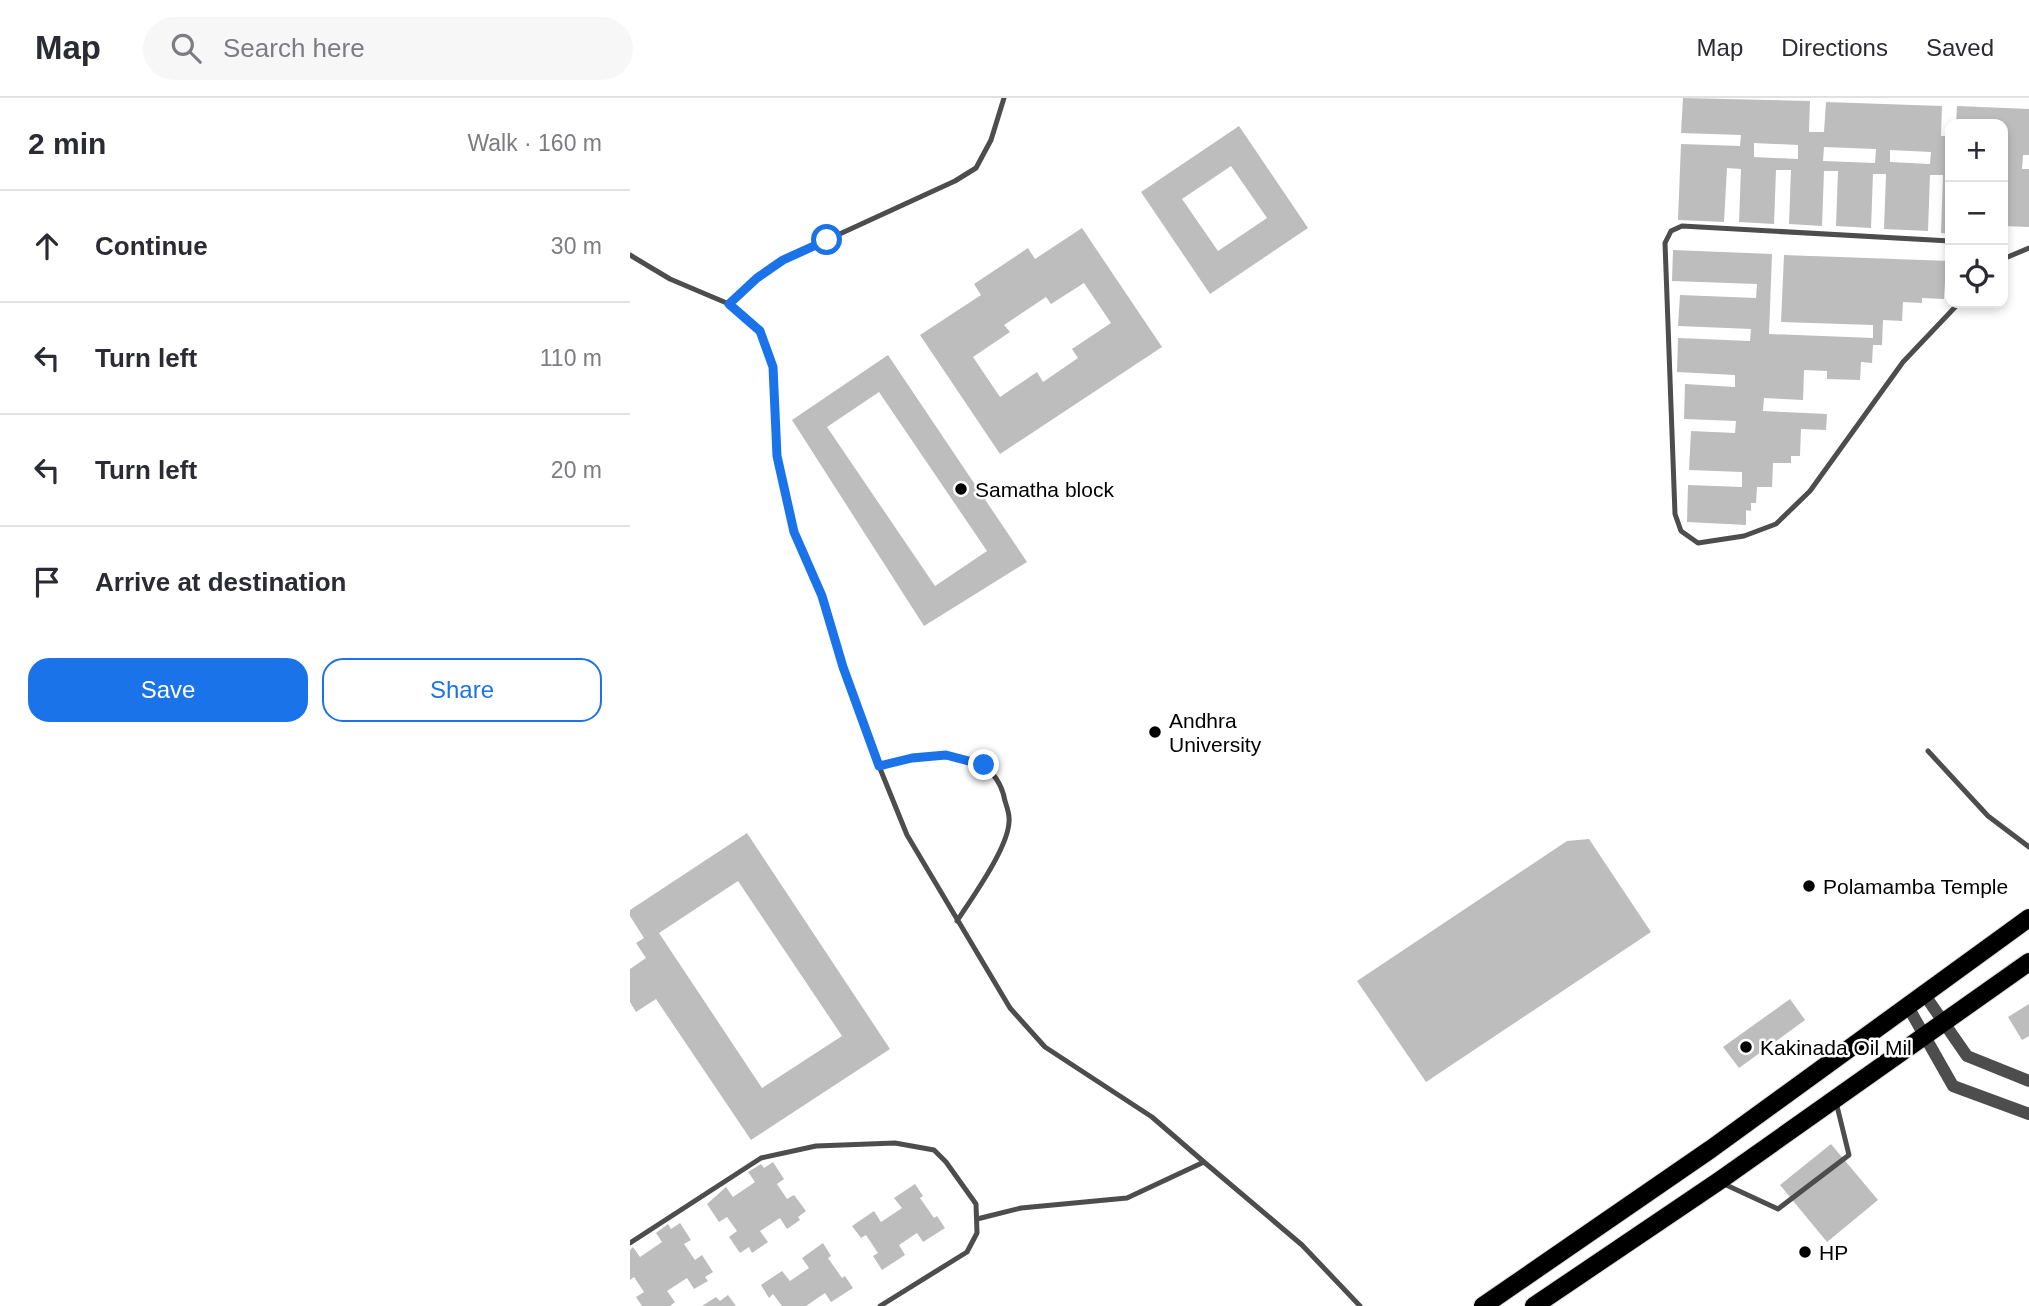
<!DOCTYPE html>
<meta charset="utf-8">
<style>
:root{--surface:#fff;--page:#f7f7f7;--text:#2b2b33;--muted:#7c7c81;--line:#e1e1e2;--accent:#1a73e8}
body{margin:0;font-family:Helvetica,sans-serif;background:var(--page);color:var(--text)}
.controls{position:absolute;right:21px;top:21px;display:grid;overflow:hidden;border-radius:14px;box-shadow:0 4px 10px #0003}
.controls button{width:63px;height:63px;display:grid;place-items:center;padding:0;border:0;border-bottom:2px solid var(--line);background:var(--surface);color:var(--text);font:35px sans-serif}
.stop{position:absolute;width:21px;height:21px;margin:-16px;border:5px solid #1a73e8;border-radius:50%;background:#fff}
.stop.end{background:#1a73e8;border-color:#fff;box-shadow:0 2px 7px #0008}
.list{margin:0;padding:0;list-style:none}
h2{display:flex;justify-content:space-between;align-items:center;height:91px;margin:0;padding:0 28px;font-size:30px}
h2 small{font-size:23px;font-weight:400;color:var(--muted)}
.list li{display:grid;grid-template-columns:46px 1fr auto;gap:21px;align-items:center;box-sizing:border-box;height:112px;padding:0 28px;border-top:2px solid var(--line)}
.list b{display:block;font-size:26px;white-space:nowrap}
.list em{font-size:23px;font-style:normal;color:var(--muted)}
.actions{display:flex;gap:14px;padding:21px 28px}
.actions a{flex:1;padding:16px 0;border:2px solid var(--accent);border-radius:21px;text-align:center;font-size:24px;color:var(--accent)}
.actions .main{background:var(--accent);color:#fff}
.icon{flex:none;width:38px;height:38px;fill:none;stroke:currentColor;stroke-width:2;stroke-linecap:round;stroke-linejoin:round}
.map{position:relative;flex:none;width:1399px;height:1208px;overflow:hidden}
header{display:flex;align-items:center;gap:42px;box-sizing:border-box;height:98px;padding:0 35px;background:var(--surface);border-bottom:2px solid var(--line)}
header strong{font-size:33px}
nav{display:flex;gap:38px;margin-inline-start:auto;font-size:24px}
.search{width:490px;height:63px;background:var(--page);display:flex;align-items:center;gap:18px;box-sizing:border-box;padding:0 24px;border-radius:38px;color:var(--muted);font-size:26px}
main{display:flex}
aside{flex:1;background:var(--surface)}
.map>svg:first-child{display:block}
.building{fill:#bdbdbd;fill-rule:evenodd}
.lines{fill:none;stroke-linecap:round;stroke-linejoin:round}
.primary-casing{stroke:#dbdbdb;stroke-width:20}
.service{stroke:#4d4d4d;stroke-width:5}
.tertiary{stroke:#4d4d4d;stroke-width:12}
.primary{stroke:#000;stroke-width:18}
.route{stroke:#1a73e8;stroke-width:9}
.poi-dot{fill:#000;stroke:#fff;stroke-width:2.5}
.labels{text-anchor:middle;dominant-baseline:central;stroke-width:5;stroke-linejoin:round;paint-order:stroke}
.poi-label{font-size:21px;fill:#000;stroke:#fff;text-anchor:start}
</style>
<header>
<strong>Map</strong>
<div class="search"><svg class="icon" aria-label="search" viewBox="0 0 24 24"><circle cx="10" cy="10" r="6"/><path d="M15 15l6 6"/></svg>Search here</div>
<nav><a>Map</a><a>Directions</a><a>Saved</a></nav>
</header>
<main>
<aside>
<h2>2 min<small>Walk · 160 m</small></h2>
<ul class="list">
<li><svg class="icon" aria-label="ahead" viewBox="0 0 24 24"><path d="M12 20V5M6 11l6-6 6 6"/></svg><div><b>Continue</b></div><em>30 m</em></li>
<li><svg class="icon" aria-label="left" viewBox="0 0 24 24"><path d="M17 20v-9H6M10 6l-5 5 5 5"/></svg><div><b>Turn left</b></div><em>110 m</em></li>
<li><svg class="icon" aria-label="left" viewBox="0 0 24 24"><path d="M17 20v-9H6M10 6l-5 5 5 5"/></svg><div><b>Turn left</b></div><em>20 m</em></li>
<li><svg class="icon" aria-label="arrive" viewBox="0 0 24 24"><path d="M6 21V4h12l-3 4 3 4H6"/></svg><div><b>Arrive at destination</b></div></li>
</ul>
<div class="actions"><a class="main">Save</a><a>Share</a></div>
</aside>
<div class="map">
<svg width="1399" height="1208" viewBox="0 0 1399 1208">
<rect width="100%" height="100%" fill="#fff"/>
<path class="building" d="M1053,0L1180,3L1179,34H1194L1196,4L1312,8L1311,38H1320V136L1311,135L1313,77H1300L1298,133L1254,131L1256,76H1243L1241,130L1206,128L1208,73H1194L1192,128L1159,126L1161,72H1146L1144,126L1109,124L1111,71L1097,70L1094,124L1048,122L1051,46L1110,48L1111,37L1051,35ZM1124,45L1168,47V61L1124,59ZM1194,49L1246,51L1245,65L1193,63ZM1260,52L1301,54L1300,66L1260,64Z
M1327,8L1399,11V57H1393L1392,71H1399V129L1373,128V70H1377L1378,57L1373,56V26H1326Z
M609,28L678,130L580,196L511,94ZM601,68L637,120L588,153L552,101Z
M452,130L532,249L370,356L290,237L351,197L344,186L398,150L405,161ZM454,185L481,225L442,251L448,260L413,284L407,274L370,299L343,259L380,234L374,227L416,199L421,206Z
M1043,152L1142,156L1139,236L1243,240V227L1151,224L1154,157L1320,163V184H1315L1314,201L1292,200V205L1273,204L1272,223L1253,222L1252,247H1243L1242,265L1231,264L1230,282L1197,281V273L1174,272L1173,302L1134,300L1133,313L1197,316L1196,332L1171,331L1170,358H1161V365H1143L1142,389H1127L1126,405H1121V413L1116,412V427L1057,424L1058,387L1112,389V374L1059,372L1061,333L1105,335L1106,323L1054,321L1055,286L1105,289V277L1047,274L1048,240L1120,243L1121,231L1048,228L1050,197L1126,200L1127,186L1042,183Z
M258,257L397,464L294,528L162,322ZM249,294L357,453L305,488L197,329Z
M117,735L260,951L121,1042L26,901L6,914L0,904V871L16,860L6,845L14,840L0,818V812ZM108,783L212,938L132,990L29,835Z
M959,741L1021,834L796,984L727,883L937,743Z
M1160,901L1175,922L1109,970L1093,949Z
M1399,906V938L1392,942L1378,919Z
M1201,1046L1248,1102L1197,1144L1150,1087Z
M143,1064L154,1081L147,1086L157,1101L164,1097L176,1113L168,1119L170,1122L157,1131L150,1120L130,1133L138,1144L122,1155L119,1149L110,1155L99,1139L107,1133L97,1119L89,1124L77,1106L96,1089L103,1099L125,1084L118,1074L131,1066L134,1070Z
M285,1086L293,1098L290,1100L304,1120L307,1118L315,1130L293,1144L287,1135L269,1147L275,1157L252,1172L243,1158L248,1155L236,1137L231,1140L222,1128L244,1113L251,1124L272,1110L264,1100Z
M50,1125L61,1142L54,1146L65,1162L72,1157L83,1174L75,1179L78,1183L64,1191L57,1180L37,1193L45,1204L40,1208H12L6,1199L14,1194L4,1179L0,1182V1152L3,1149L10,1159L32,1144L26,1135L38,1126L41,1131Z
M193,1145L201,1158L198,1160L212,1180L215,1178L223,1190L201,1204L195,1195L176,1208H152L143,1196L139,1200L131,1187L152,1173L160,1183L179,1170L172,1160Z
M98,1197L106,1208H72L86,1199L90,1203Z"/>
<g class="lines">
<g class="primary-casing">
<path id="primary" d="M853,1208L1081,1051L1399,820
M904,1208L1089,1083L1399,864"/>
</g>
<path class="service" d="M1320,143L1052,128L1041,133L1035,145L1045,416L1051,433L1068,445L1114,438L1146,426L1180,393L1273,264L1329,205
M0,157L40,181L99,206L130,233L143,269L147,358L164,434L192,498L213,569L249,668L277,737L380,910L415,949L522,1019L574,1064L672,1147L730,1208
M1373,161L1399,150
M99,206L127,180L153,162L325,83L346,70L361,42L374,0
M1298,653L1358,718L1399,749
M249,668C292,657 364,643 375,703C377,709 380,717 379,724C378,750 342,800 327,823
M1094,1086L1148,1111L1219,1057L1206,1004
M347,1121L391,1110L497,1100L574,1064
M0,1145L131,1060L186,1048L265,1045L304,1052L316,1064L346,1106L347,1135L337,1154L250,1208"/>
<path class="tertiary" d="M1294,896L1337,958L1399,983
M1277,907L1323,988L1399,1016"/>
<use href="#primary" class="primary"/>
</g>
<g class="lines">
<path class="route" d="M197,142L153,162L127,180L99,206L130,233L143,269L147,358L164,434L192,498L213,569L249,668L282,660L316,657L354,667"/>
</g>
<g class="poi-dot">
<circle cx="331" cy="391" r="7"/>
<circle cx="525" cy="634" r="7"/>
<circle cx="1179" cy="788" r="7"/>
<circle cx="1116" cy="949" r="7"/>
<circle cx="1175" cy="1154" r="7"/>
</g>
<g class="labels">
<g class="poi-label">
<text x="345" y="391">Samatha block</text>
<text x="539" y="622">Andhra<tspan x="539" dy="24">University</tspan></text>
<text x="1193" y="788">Polamamba Temple</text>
<text x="1130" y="949">Kakinada Oil Mil</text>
<text x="1189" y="1154">HP</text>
</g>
</g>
</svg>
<div class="controls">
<button>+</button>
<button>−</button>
<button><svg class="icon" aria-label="locate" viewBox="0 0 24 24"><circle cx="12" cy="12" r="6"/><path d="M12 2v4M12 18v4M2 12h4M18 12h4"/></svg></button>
</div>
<div class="stop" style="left:197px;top:142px"></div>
<div class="stop end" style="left:354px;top:667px"></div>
</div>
</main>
